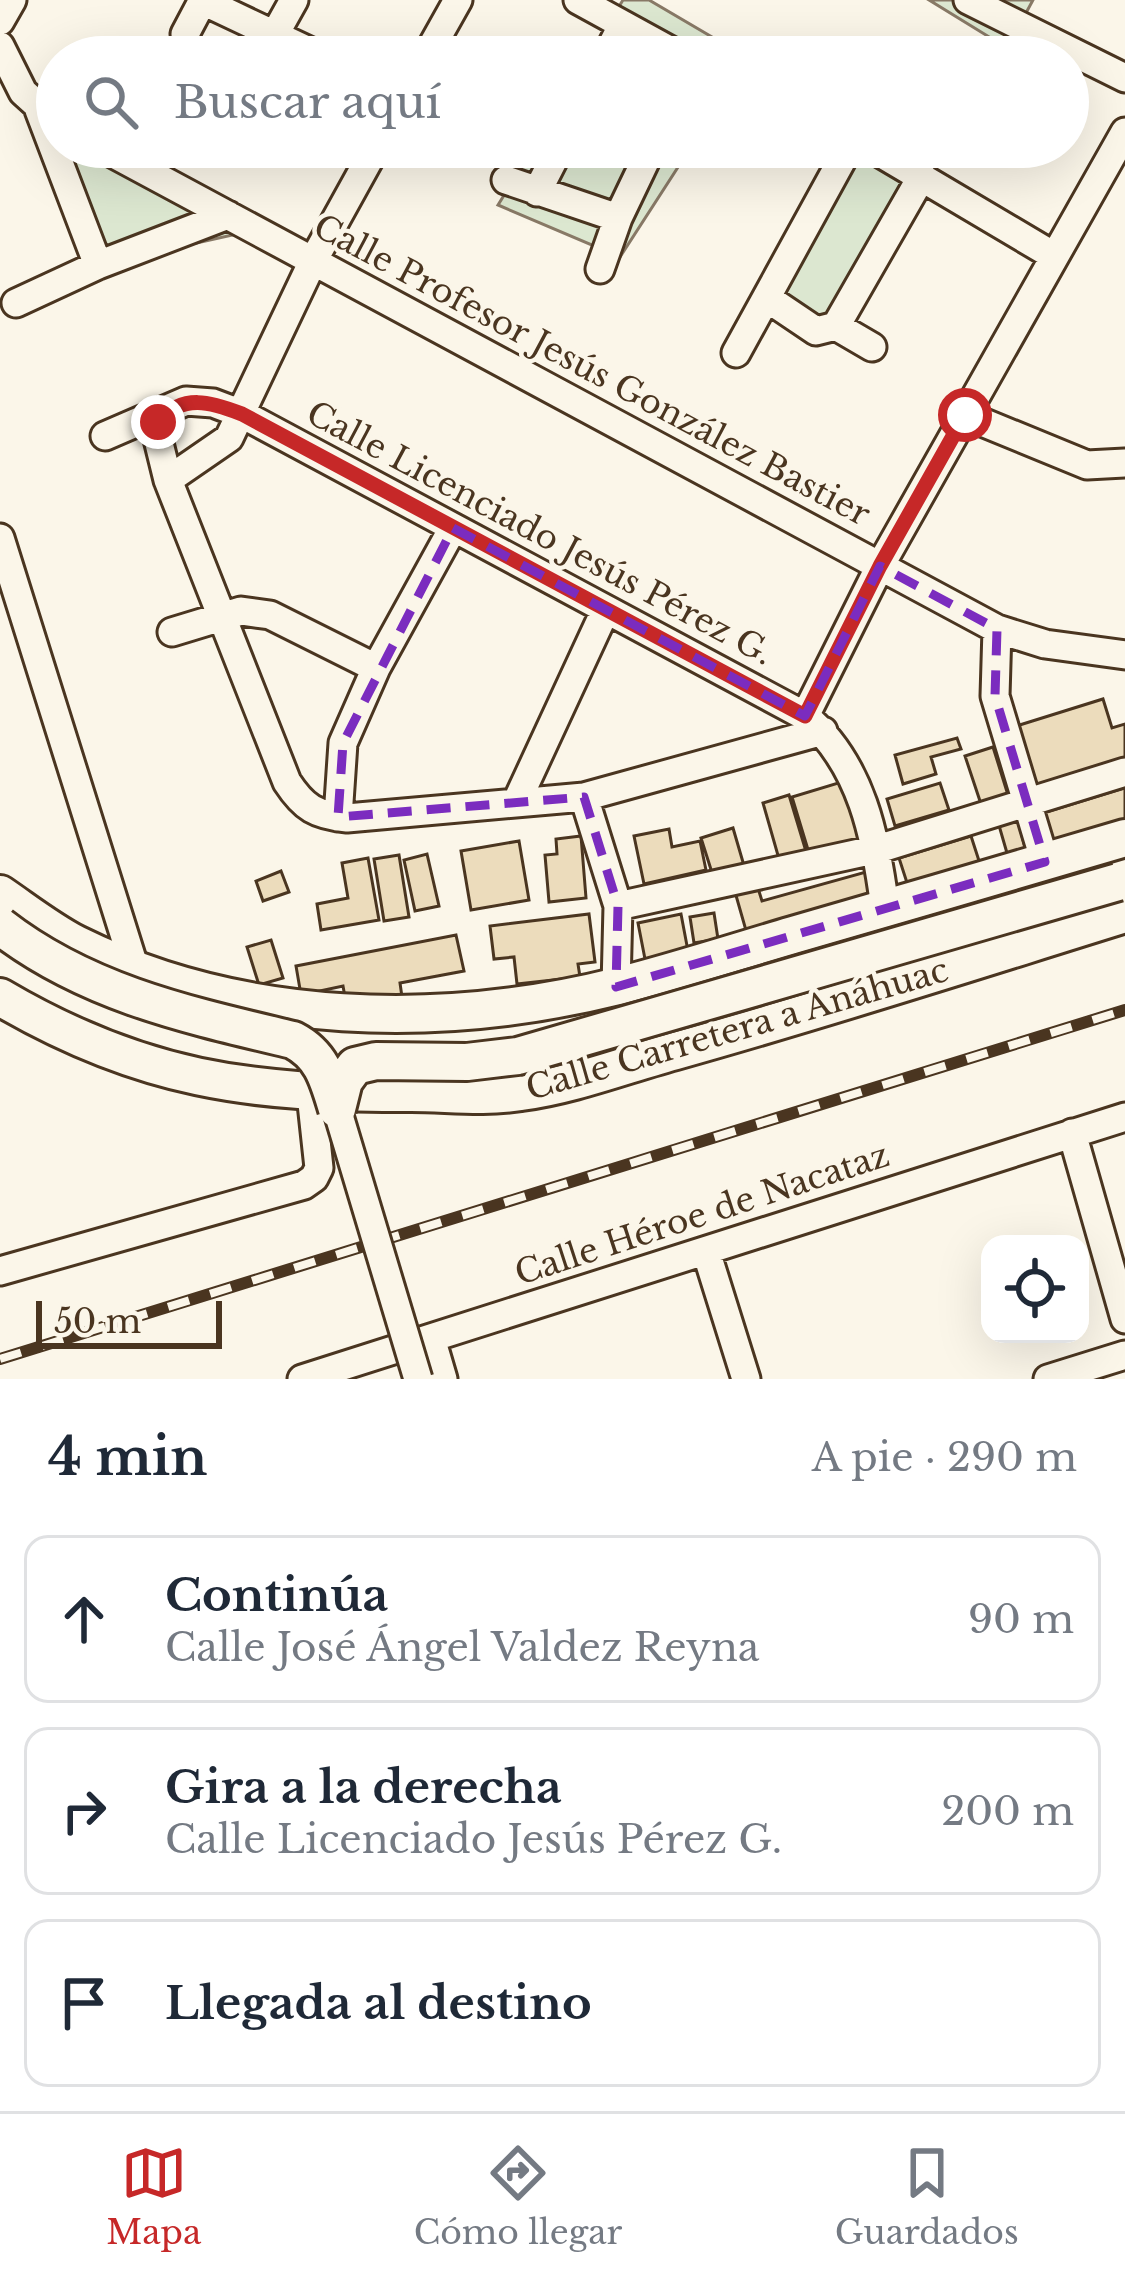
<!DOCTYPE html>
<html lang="es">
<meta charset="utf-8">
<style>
:root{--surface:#fff;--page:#f6f6f7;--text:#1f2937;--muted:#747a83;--line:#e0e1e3;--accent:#c62828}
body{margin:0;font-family:"Libre Baskerville",serif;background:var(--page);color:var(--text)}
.controls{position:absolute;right:36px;bottom:36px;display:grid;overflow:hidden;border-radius:24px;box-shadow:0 12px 48px #0002}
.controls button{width:108px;height:108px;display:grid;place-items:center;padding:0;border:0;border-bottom:3px solid var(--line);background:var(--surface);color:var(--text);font:60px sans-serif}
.scale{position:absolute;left:36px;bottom:30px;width:186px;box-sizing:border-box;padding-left:12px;border:6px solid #4a3520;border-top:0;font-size:33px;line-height:42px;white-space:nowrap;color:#4a3520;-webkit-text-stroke:9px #fbf6e9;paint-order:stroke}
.stop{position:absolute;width:36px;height:36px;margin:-27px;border:9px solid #c62828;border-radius:50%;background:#fff}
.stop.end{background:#c62828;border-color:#fff;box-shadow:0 3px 12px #0008}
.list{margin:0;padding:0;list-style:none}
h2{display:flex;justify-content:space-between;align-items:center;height:156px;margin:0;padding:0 48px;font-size:51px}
h2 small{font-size:39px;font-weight:400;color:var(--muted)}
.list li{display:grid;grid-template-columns:78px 1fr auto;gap:36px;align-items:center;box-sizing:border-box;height:168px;margin:0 24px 24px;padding:0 24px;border:3px solid var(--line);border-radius:24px}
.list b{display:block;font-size:45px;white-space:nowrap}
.list p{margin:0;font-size:39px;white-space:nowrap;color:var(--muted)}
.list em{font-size:39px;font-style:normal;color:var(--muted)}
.icon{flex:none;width:66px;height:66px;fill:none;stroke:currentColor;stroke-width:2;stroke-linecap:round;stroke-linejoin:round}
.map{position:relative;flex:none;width:1125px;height:1379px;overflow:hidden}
.search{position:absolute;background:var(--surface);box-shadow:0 12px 48px #0002;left:36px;right:36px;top:36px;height:132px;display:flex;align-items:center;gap:30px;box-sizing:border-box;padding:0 42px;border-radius:66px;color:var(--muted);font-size:45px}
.sheet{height:732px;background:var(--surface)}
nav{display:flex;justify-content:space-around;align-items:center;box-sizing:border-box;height:168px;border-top:3px solid var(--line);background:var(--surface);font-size:33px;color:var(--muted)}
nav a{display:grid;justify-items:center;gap:6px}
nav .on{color:var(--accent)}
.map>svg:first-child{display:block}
.green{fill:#dce7d0;stroke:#887966;stroke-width:3}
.building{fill:#ecdcbc;stroke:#4a3520;stroke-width:3}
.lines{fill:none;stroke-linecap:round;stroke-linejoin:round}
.minor-casing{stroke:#4a3520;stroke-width:33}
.major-casing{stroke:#4a3520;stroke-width:42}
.minor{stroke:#fbf6e9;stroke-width:27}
.major{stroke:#fbf6e9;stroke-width:36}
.rail-casing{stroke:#4a3520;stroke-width:12}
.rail{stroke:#fbf6e9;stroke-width:8;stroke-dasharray:22;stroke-linecap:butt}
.minor-bridge-casing{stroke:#4a3520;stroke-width:33;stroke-linecap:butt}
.major-bridge-casing{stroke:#4a3520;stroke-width:42;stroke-linecap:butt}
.minor-bridge{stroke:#fbf6e9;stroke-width:27}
.major-bridge{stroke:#fbf6e9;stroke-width:36}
.route{stroke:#c62828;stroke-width:15}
.marked{fill:none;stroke:#7b2cbf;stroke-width:9;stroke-dasharray:24 15;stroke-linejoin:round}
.labels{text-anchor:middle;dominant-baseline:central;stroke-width:9;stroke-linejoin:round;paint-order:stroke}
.street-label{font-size:33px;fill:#4a3520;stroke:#fbf6e9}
</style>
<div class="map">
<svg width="1125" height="1379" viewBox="0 0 1125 1379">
<rect width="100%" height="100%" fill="#fbf6e9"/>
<path class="green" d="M623,0H649L746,57H588Z
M929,0H1033L1007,48Z
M57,147H105L255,230L98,265Z
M534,147H691L620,257L498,205Z
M860,155L910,179L826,324L779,301Z"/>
<path class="building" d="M1103,699L1112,728L1125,724V760L1032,788L1013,727Z
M957,738L961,749L931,757L936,774L903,784L895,755Z
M993,747L1008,795L981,804L965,756Z
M848,780L865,837L809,853L792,797Z
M940,783L949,810L895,826L887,799Z
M1125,788V825L1053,846L1043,813Z
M789,795L808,858L781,866L763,803Z
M1017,817L1027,855L1009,860L998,822Z
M733,828L745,869L714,879L701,838Z
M669,829L672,847L700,841L706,870L644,884L634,836Z
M581,836L586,898L549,902L545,855L557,854L556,839Z
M971,836L981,867L909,889L899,858Z
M519,841L529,900L471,910L461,851Z
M427,854L439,906L415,911L404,860Z
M399,855L409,917L384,921L374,859Z
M368,858L379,920L321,930L317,904L348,898L342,863Z
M873,870L882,903L749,941L735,892L757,885L762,901Z
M281,871L289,892L263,901L256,881Z
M714,913L718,939L694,943L690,917Z
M589,914L595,962L578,964L580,977L517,984L514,957L494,959L490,926Z
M681,914L688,951L645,959L638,923Z
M456,935L464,971L400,983L402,997L347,1008L343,986L301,995L296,966Z
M271,940L283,978L259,985L247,947Z"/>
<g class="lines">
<g class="minor-casing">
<path id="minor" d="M578,0L682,57
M968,0L1125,78
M203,1L315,54
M0,21L12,0
M185,34L203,0
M275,34L294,0
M0,46L23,92L54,120
M426,57L458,0
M606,57L622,26
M39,110L98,265
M101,147L997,629L1045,644L1125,655
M870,147L1054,256
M506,180L618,218
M537,192L560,147
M600,269L618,218L652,147
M767,298L816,331L836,326L922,176
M16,303L98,265L228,215
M836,326L872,347
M736,353L849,147
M167,411L156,431L168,480L287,782C304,808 316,815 347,818L584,797L823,731
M965,415L1087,465L1125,463
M105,436L186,401L213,403L242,414L805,716C862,764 876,838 885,908
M168,480L229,438L313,261L376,147
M0,538L135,969
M997,629L995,696L1045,862
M172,632L241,611L270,615L376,668
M805,716L880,566L1125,132
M584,797L618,906L616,987
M517,801L605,611
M338,817L343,743L376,668L453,528
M618,906L878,849L1125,772
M1072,1133L1125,1319
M706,1251L746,1379
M0,1271L304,1185L314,1178L319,1168L311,1094L313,1073
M431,1338L443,1379
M302,1379L1125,1117
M1048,1379L1125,1355"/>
</g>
<g class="major-casing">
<path id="major" d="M0,894C25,911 49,930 76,944C241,1026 442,1030 618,986C677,971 735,952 793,935C904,903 1014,871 1125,838
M0,997C141,1080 251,1094 411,1093C448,1093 483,1098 521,1092C574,1085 627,1064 679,1050C829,1008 977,960 1125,914"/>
</g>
<use href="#minor" class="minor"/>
<use href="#major" class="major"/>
<g class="rail-casing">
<path id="rail" d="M0,1359L1125,1010"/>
</g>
<use href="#rail" class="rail"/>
<g class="minor-bridge-casing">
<path id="minor-bridge" d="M337,1109L418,1379"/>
</g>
<g class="major-bridge-casing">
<path id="major-bridge" d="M0,926C86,993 188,1015 293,1040C322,1055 328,1079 337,1109
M337,1109L344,1081L355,1066L376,1061L467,1062L518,1056L1118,882"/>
</g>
<use href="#minor-bridge" class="minor-bridge"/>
<use href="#major-bridge" class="major-bridge"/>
</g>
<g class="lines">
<path class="route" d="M158,422C183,393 211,402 242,414L805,716L880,566L965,415"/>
</g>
<path class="marked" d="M453,528L805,716L880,566L997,629L995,696L1045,862L616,987L618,906L584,797L338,817L343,743Z"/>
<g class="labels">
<g class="street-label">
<text transform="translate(592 370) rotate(28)">Calle Profesor Jesús González Bastier</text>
<text transform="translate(540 533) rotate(28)">Calle Licenciado Jesús Pérez G.</text>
<text transform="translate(737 1029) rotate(-16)">Calle Carretera a Anáhuac</text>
<text transform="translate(702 1214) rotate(-18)">Calle Héroe de Nacataz</text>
</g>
</g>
</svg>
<div class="controls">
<button><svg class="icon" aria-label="locate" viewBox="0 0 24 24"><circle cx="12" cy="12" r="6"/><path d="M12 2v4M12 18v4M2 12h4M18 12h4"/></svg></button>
</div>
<div class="scale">50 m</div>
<div class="stop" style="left:965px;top:415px"></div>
<div class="stop end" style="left:158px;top:422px"></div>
<div class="search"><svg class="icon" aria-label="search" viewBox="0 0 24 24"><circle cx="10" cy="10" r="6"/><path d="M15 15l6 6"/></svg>Buscar aquí</div>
</div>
<section class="sheet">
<h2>4 min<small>A pie · 290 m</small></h2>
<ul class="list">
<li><svg class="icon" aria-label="ahead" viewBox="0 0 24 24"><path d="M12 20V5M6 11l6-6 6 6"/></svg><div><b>Continúa</b><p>Calle José Ángel Valdez Reyna</p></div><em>90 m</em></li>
<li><svg class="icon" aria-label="right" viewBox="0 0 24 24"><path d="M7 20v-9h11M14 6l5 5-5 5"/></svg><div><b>Gira a la derecha</b><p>Calle Licenciado Jesús Pérez G.</p></div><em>200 m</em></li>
<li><svg class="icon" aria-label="arrive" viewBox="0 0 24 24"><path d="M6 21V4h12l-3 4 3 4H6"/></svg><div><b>Llegada al destino</b></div></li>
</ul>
</section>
<nav>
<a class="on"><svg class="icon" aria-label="map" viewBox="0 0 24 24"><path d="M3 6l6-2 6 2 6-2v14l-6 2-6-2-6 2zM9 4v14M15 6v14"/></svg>Mapa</a>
<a><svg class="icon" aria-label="directions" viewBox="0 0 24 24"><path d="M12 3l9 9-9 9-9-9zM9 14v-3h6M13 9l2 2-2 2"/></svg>Cómo llegar</a>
<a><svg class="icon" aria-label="saved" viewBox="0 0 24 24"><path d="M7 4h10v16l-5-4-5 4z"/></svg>Guardados</a>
</nav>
